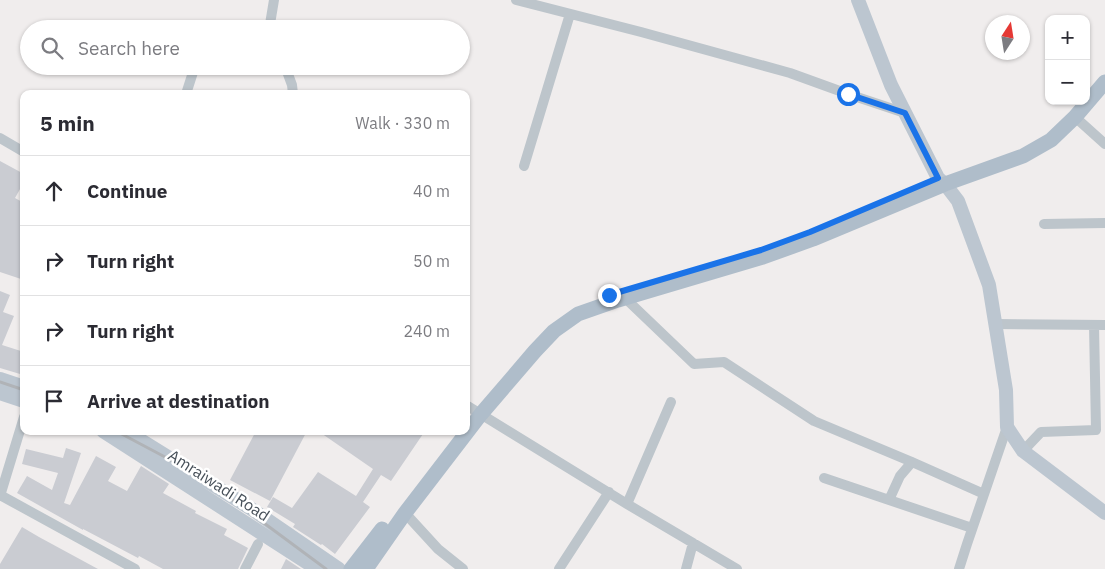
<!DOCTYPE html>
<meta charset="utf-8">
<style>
:root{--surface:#fff;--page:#f7f7f7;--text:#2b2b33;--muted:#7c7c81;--line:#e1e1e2}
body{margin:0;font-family:"IBM Plex Sans",sans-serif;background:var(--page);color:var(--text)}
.controls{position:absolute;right:15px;top:15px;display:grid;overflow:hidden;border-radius:10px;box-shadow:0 1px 4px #0004}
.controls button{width:45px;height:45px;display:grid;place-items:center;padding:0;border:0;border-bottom:1px solid var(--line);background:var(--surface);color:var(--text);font:25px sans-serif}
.compass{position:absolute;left:985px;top:15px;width:45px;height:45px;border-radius:50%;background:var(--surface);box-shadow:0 1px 4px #0004;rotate:12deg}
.stop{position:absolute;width:15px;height:15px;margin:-11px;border:4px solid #1a73e8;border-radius:50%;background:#fff}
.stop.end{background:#1a73e8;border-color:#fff;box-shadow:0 1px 5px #0008}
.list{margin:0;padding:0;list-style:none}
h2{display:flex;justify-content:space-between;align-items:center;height:65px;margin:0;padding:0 20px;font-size:21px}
h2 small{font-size:16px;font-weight:400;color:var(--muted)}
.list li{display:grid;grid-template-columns:32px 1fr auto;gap:15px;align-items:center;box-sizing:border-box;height:70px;padding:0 20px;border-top:1px solid var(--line)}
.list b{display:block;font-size:19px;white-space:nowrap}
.list em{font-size:16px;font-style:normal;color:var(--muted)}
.icon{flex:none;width:28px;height:28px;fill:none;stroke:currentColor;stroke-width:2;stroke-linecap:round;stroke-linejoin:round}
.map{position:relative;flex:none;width:1105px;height:569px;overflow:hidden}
.search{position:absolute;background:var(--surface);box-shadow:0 1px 4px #0004;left:20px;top:20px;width:450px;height:55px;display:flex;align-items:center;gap:12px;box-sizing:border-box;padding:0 18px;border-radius:28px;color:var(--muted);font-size:19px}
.panel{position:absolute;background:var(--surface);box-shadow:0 1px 4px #0004;left:20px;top:90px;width:450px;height:345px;border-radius:10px}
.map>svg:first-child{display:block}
.building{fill:#caccd2}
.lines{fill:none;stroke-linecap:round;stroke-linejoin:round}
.street{stroke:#bdc5cb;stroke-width:10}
.secondary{stroke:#bcc6d0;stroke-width:14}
.primary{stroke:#afbdca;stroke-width:15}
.rail{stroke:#b0b3b7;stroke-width:3}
.route{stroke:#1a73e8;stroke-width:6}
.labels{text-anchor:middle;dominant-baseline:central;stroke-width:5;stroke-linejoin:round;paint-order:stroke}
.street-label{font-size:16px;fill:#475059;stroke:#fff}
</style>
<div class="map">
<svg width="1105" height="569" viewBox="0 0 1105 569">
<rect width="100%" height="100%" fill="#f0eded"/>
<path class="building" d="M0,161L24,174V182L15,198L24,203V280L0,272Z
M0,291L10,295L3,312L14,316L2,345L24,352V362L20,374L0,368Z
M256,431H307L270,501L230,480Z
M318,431H425L391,481L381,475L363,502L370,507L335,554L322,544L321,545L293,527L295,524L267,507L273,497L292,508L318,472L356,496L373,469Z
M66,448L81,453L64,503L70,505L96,456L116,467L108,481L127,491L141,466L169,484L163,493L196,511L195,513L227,529L224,535L248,548L238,569H163L139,556L138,558L83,529V530L17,493L27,476L52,490L58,473L22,464L26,449L63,458Z
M22,527L39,537L98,569H0V564Z
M286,559L301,569H281Z"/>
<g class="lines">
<path class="street" d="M516,0L641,32L790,73L848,94L905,113
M271,29L270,24L274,0
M271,66L286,68
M285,66L292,85L293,94
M186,94L195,66
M1075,117L1105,144
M0,138L24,152
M524,166L570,14
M1044,224L1105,223
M625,298L694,364L724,362L814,421L912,462L984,494
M995,324L1105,325
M466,405L627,504L737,569
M1023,451L1041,432L1096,430L1094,325
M824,478L972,528
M0,495L135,569
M0,496L24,417
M889,500L900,476L912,462
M627,504L671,402
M405,513L438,549L463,569
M245,569L258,544
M559,569L609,492
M686,569L693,543
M959,569L967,544L1007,427"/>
<path class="secondary" d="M858,0L891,85L938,178L945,184L958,201L989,285L1006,390L1007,427L1023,451L1105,513
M0,379L24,387
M0,393L24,401
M103,431L317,569
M126,431L250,508L339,569"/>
<path class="primary" d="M351,569L382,529
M366,569L405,513L481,414L535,351L554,331L578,314L618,300L763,257L813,239L945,184L1023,156L1051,140L1075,117L1105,82"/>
<path class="rail" d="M0,382L24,390
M116,431L182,466L237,503L326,569"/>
</g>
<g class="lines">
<path class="route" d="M609,295L761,250L810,232L938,178L905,113L848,94"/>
</g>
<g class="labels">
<g class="street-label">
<text transform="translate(219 485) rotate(33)">Amraiwadi Road</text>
</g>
</g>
</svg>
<div class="controls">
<button>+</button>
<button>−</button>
</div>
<svg class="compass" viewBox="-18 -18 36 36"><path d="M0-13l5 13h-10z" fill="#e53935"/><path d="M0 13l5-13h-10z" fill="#7c7c81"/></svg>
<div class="stop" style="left:848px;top:94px"></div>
<div class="stop end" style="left:609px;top:295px"></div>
<div class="search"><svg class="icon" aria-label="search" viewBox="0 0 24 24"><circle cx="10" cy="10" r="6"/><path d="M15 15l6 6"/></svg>Search here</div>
<section class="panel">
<h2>5 min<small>Walk · 330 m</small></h2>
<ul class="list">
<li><svg class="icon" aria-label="ahead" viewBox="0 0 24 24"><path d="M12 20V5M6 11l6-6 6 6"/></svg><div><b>Continue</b></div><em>40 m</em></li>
<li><svg class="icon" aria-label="right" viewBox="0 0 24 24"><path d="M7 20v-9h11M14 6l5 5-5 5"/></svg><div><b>Turn right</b></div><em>50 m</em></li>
<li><svg class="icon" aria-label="right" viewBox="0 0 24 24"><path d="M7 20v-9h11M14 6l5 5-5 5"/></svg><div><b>Turn right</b></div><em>240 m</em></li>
<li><svg class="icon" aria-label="arrive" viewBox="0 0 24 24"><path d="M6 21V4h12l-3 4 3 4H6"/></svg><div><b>Arrive at destination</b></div></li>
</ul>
</section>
</div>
